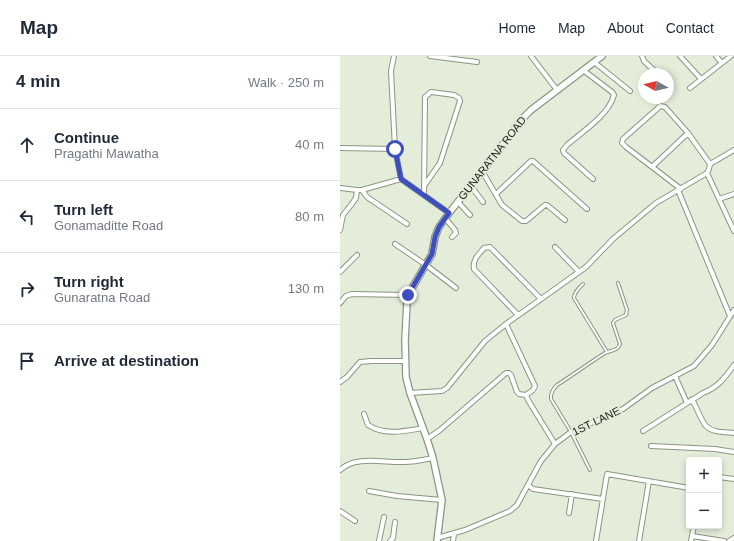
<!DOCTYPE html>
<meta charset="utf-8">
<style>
:root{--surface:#fff;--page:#f2f2f3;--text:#1f2937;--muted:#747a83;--line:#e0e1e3}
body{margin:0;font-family:Helvetica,sans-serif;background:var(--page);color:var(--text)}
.controls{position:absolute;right:12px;bottom:12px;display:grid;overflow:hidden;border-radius:4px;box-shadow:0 2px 6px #0003}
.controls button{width:36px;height:36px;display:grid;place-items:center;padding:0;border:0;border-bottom:1px solid var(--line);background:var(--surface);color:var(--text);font:20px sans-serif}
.compass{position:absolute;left:298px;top:12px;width:36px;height:36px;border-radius:50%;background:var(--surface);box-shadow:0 2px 6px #0003;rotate:278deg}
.stop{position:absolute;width:12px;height:12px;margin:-9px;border:3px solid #3d4ec1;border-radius:50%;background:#fff}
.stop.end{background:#3d4ec1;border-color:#fff;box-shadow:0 1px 4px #0008}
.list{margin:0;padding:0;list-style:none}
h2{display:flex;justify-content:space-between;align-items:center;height:52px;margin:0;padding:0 16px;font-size:17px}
h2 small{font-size:13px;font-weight:400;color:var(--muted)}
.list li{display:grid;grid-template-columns:26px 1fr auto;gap:12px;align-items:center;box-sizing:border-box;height:72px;padding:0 16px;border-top:1px solid var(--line)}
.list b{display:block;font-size:15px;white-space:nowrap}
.list p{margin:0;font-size:13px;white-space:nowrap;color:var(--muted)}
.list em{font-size:13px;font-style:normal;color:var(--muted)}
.icon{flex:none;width:22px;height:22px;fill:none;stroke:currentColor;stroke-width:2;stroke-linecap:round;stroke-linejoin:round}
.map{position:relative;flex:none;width:394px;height:485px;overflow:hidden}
header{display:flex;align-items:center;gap:24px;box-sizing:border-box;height:56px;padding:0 20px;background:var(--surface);border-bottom:1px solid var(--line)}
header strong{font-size:19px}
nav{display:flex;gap:22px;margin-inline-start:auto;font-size:14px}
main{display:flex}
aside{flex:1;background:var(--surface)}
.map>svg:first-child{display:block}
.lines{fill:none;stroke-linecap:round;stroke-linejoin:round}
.lane-casing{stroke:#8c9582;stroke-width:4}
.street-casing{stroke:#8c9582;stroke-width:6}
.secondary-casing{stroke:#8c9582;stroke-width:8}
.lane{stroke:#fff;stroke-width:2}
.street{stroke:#fff;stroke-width:4}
.secondary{stroke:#fff;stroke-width:5.5}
.route{stroke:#3d4ec1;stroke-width:5}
.labels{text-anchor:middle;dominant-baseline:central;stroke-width:4;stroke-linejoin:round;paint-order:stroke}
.street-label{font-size:11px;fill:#22261e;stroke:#e3edd9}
</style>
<header>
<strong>Map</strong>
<nav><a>Home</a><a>Map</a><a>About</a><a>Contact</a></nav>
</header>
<main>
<aside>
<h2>4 min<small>Walk · 250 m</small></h2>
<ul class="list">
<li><svg class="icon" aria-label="ahead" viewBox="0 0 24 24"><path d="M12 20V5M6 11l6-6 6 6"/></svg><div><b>Continue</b><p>Pragathi Mawatha</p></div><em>40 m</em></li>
<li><svg class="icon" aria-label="left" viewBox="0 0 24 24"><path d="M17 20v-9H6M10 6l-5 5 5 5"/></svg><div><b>Turn left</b><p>Gonamaditte Road</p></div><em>80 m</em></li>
<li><svg class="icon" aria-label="right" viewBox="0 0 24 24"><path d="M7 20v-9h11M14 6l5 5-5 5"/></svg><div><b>Turn right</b><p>Gunaratna Road</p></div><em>130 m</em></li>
<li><svg class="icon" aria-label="arrive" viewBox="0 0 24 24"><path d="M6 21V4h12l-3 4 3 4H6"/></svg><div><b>Arrive at destination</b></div></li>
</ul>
</aside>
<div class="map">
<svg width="394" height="485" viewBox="0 0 394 485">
<rect width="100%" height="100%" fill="#e3edd9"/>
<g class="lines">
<g class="lane-casing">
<path id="lane" d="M243,228C239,232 234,236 234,242L267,296
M250,414L231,376L211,343C210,337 213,333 217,329C233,319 249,307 265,297C271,294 278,295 280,288L273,267L275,264L286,259L287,254L278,227"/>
</g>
<g class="street-casing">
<path id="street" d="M54,0L51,15L55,93L61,123
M90,0L137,6
M191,0L217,34
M302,0L304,5L318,18
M340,0L361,23
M376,0L382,7
M254,6L290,35
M243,14L272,36L274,39C269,59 242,76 227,89L223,94L224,97L253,123
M328,28L331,31
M350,32L391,0
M0,92L55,93
M370,108L394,94
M312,111L348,77L325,51L320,50L317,53L283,83L282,87L286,91L341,133
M141,117L145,120L162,149L182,165H186L205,149H207L225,164
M367,117L394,175
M131,130L143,146
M0,132L17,134H22L61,123L109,157
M22,134L27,141L67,168
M338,134L390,260
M156,138L191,105H193L247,153
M84,139L85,41L91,36L114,39L119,42L120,45L100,107L84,130
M379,143L394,138
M118,146L130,159
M105,162L115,174L116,177L112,181
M0,174L3,159L11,149L16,142L17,134
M55,188L86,209L116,232
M215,191L239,216
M0,216L17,199
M0,247L6,240L12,238L68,239
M178,259L134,213C132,204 139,198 144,192L150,191L201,243
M166,268L195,330L193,334L186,339L188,344L215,388
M335,320L347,347
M0,326L7,321L20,306L31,305H65
M70,337L102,335L107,332L145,285L166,268L246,211L273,183L316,147L367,117L369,113L370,108L348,77
M351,344L354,347C357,353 362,366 366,370C373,377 385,376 394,377
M24,358L28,369C45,380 65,375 83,372
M303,375L363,337C378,331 384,323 394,309
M87,383L100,374L166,317H169L171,319L177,336L179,338L186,339
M311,390L375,393L394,396
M0,414C16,399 44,407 64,406C74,406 83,404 93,402
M379,421L394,423
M188,429L193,433L263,443
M29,435L57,440L102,444
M0,455L15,465
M229,457L232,438
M352,480L384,485
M97,482L125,474L170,455L177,449L201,405L215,388L231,376L283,353L312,332L354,310L372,289L394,254
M39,485L44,461
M50,485L53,482L55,466
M113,485L114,478
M256,485L267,418L349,432
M299,485L309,425
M351,485L354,470
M389,485L394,482"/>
</g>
<g class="secondary-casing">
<path id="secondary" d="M97,485L102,444L93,402L87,383L70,337L66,321L65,285L67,245L68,239L92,198L95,181L99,171L109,157L141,117L183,62L191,54L262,0"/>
</g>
<use href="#lane" class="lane"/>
<use href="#street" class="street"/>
<use href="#secondary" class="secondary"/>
</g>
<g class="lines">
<path class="route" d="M55,93L61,123L109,157L99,171L95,181L92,198L68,239"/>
</g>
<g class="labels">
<g class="street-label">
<text transform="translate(152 102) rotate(-52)">GUNARATNA ROAD</text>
<text transform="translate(256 365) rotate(-26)">1ST LANE</text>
</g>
</g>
</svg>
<div class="controls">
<button>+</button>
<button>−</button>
</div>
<svg class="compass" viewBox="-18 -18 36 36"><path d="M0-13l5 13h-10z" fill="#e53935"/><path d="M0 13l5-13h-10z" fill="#747a83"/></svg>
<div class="stop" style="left:55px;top:93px"></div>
<div class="stop end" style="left:68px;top:239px"></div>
</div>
</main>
